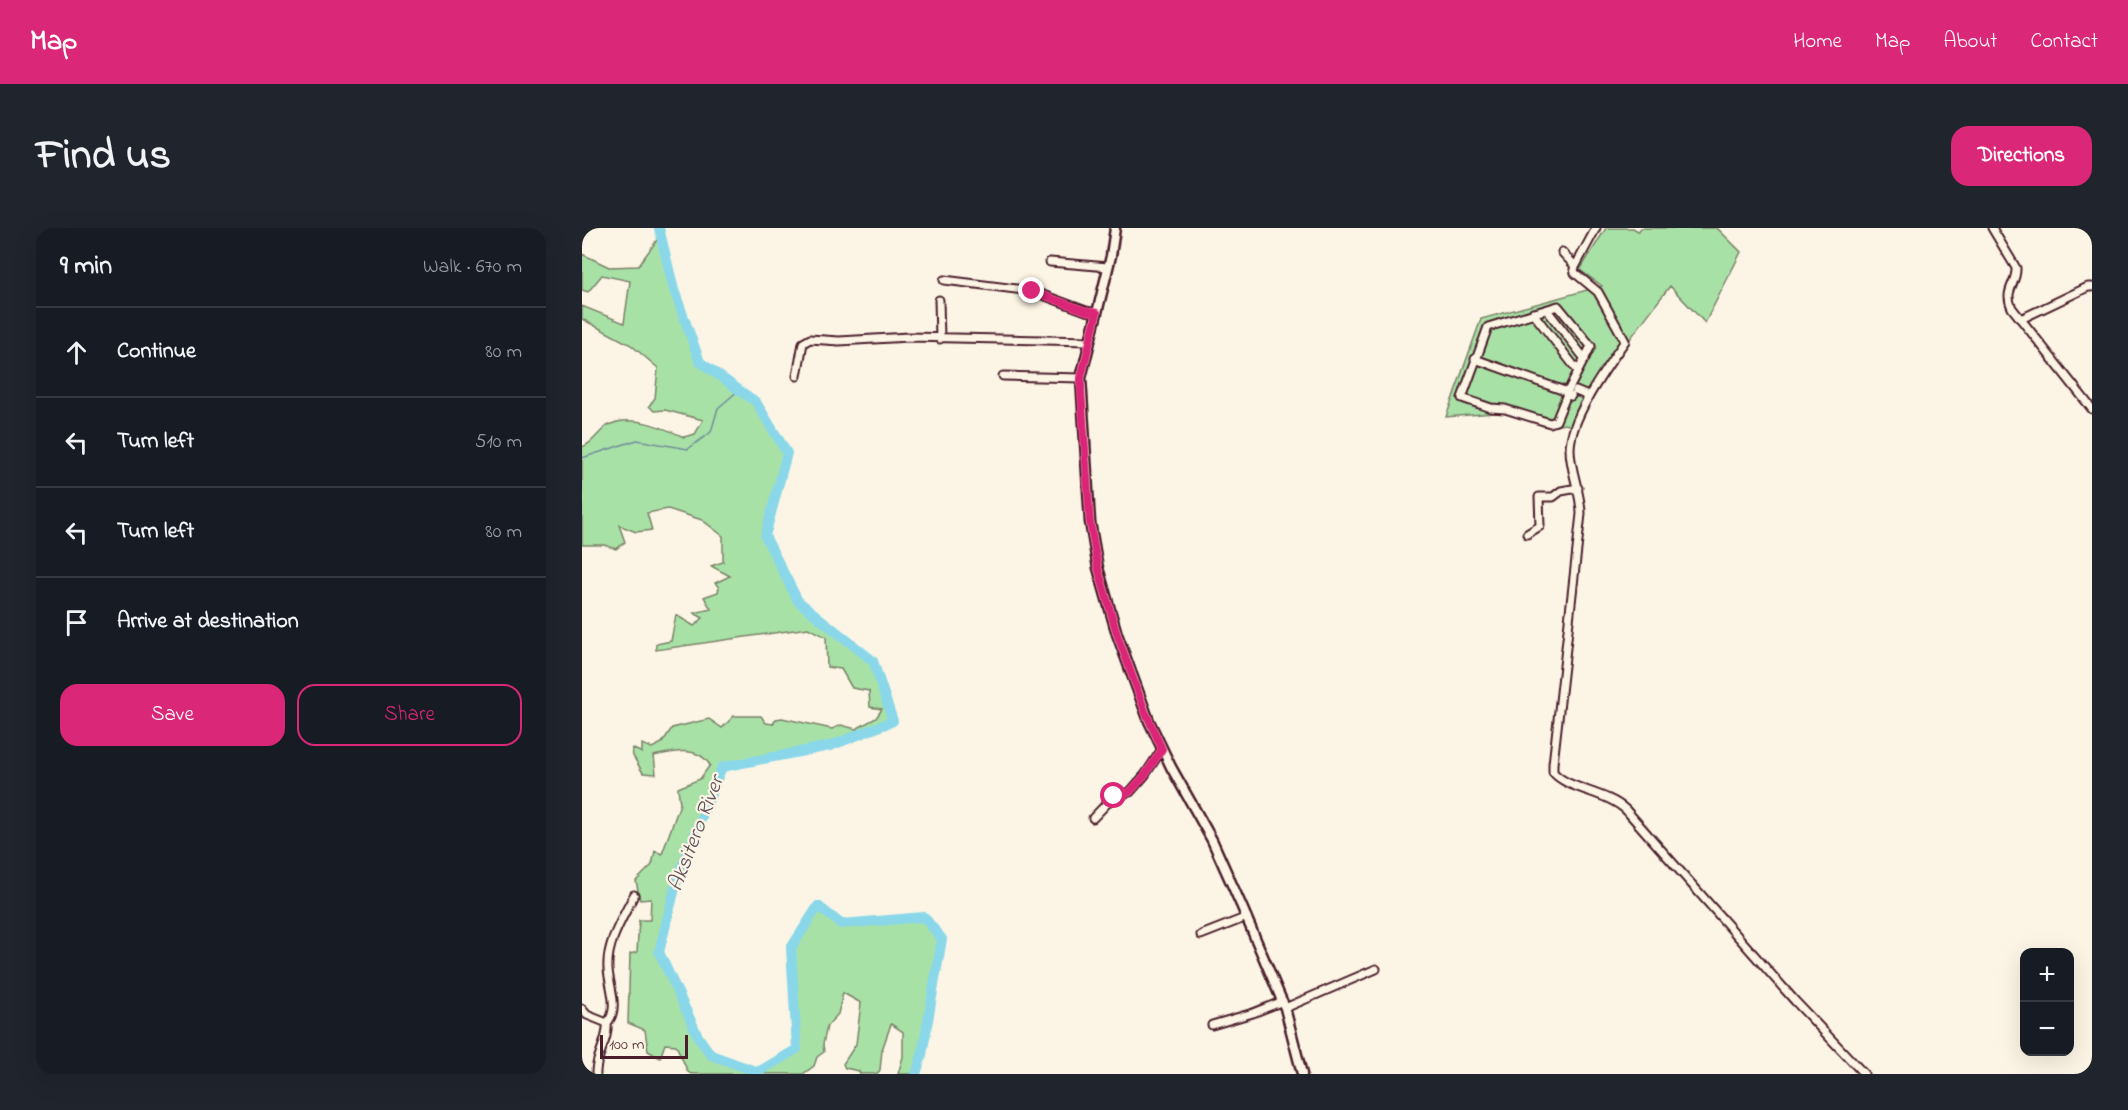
<!DOCTYPE html>
<meta charset="utf-8">
<style>
:root{--surface:#171b24;--page:#20242c;--text:#f1f3f6;--muted:#9ea1a6;--line:#363941;--accent:#db2777}
body{margin:0;font-family:"Indie Flower",sans-serif;background:var(--page);color:var(--text)}
.controls{position:absolute;right:18px;bottom:18px;display:grid;overflow:hidden;border-radius:12px;box-shadow:0 6px 24px #0002}
.controls button{width:54px;height:54px;display:grid;place-items:center;padding:0;border:0;border-bottom:2px solid var(--line);background:var(--surface);color:var(--text);font:30px sans-serif}
.scale{position:absolute;left:18px;bottom:15px;width:88px;box-sizing:border-box;padding-left:6px;border:3px solid #4a1f2b;border-top:0;font-size:16px;line-height:21px;white-space:nowrap;color:#4a1f2b;-webkit-text-stroke:4px #fcf5e5;paint-order:stroke}
.stop{position:absolute;width:18px;height:18px;margin:-14px;border:4px solid #db2777;border-radius:50%;background:#fff}
.stop.end{background:#db2777;border-color:#fff;box-shadow:0 2px 6px #0008}
.list{margin:0;padding:0;list-style:none}
h2{display:flex;justify-content:space-between;align-items:center;height:78px;margin:0;padding:0 24px;font-size:26px}
h2 small{font-size:20px;font-weight:400;color:var(--muted)}
.list li{display:grid;grid-template-columns:39px 1fr auto;gap:18px;align-items:center;box-sizing:border-box;height:90px;padding:0 24px;border-top:2px solid var(--line)}
.list b{display:block;font-size:22px;white-space:nowrap}
.list em{font-size:20px;font-style:normal;color:var(--muted)}
.actions{display:flex;gap:12px;padding:18px 24px}
.actions a{flex:1;padding:14px 0;border:2px solid var(--accent);border-radius:18px;text-align:center;font-size:21px;color:var(--accent)}
.actions .main{background:var(--accent);color:#fff}
.icon{flex:none;width:33px;height:33px;fill:none;stroke:currentColor;stroke-width:2;stroke-linecap:round;stroke-linejoin:round}
.map{position:relative;flex:none;width:1510px;height:846px;overflow:hidden;border-radius:18px}
header{display:flex;align-items:center;gap:36px;box-sizing:border-box;height:84px;padding:0 30px;background:var(--accent);color:#fff}
header strong{font-size:28px}
nav{display:flex;gap:33px;margin-inline-start:auto;font-size:21px}
.intro{display:flex;align-items:center;justify-content:space-between;box-sizing:border-box;height:144px;padding:0 36px}
h1{margin:0;font-size:42px}
.button{padding:15px 27px;border-radius:18px;background:var(--accent);color:#fff;font-size:21px;font-weight:700}
main{display:flex;gap:36px;padding:0 36px}
aside{flex:1;background:var(--surface);border-radius:18px;box-shadow:0 6px 24px #0002}
.map>svg:first-child{display:block}
.green{fill:#a8e1a6;stroke:#798068;stroke-width:1.5}
.lines{fill:none;stroke-linecap:round;stroke-linejoin:round}
.stream{stroke:#708d9d;stroke-width:1.5}
.river{stroke:#8ad7e9;stroke-width:10}
.minor-casing{stroke:#4a1f2b;stroke-width:11}
.tertiary-casing{stroke:#4a1f2b;stroke-width:13}
.minor{stroke:#fcf5e5;stroke-width:7}
.tertiary{stroke:#fcf5e5;stroke-width:8}
.route{stroke:#db2777;stroke-width:8}
.labels{text-anchor:middle;dominant-baseline:central;stroke-width:4.5;stroke-linejoin:round;paint-order:stroke}
.water-label{font-size:22px;font-style:italic;fill:#5a4d5a;stroke:#fcf5e5}
</style>
<header>
<strong>Map</strong>
<nav><a>Home</a><a>Map</a><a>About</a><a>Contact</a></nav>
</header>
<div class="intro"><h1>Find us</h1><a class="button">Directions</a></div>
<main>
<aside>
<h2>9 min<small>Walk · 670 m</small></h2>
<ul class="list">
<li><svg class="icon" aria-label="ahead" viewBox="0 0 24 24"><path d="M12 20V5M6 11l6-6 6 6"/></svg><div><b>Continue</b></div><em>80 m</em></li>
<li><svg class="icon" aria-label="left" viewBox="0 0 24 24"><path d="M17 20v-9H6M10 6l-5 5 5 5"/></svg><div><b>Turn left</b></div><em>510 m</em></li>
<li><svg class="icon" aria-label="left" viewBox="0 0 24 24"><path d="M17 20v-9H6M10 6l-5 5 5 5"/></svg><div><b>Turn left</b></div><em>80 m</em></li>
<li><svg class="icon" aria-label="arrive" viewBox="0 0 24 24"><path d="M6 21V4h12l-3 4 3 4H6"/></svg><div><b>Arrive at destination</b></div></li>
</ul>
<div class="actions"><a class="main">Save</a><a>Share</a></div>
</aside>
<div class="map">
<svg width="1510" height="846" viewBox="0 0 1510 846">
<rect width="100%" height="100%" fill="#fcf5e5"/>
<filter id="ink" filterUnits="userSpaceOnUse"><feTurbulence type="fractalNoise" baseFrequency=".0167" numOctaves="2"/><feDisplacementMap in="SourceGraphic" scale="12" xChannelSelector="R" yChannelSelector="G"/><feConvolveMatrix kernelMatrix="1 2 1 2 8 2 1 2 1" color-interpolation-filters="sRGB"/></filter>
<g filter="url(#ink)">
<path class="green" d="M1024,0H1051L1056,3L1059,0H1135L1159,24L1123,95L1088,58C1056,100 1022,142 1001,190L994,187L990,198L983,196L967,199L924,184L864,189L899,91L1020,58L998,42Z
M78,8L118,134L174,174L205,225L183,308L216,373L291,433L311,493L248,518L140,539L96,648L78,727L117,810L128,827L176,844L215,821L209,720L236,678L256,694L342,689L360,711L340,827L334,846H316L321,829V804L309,796L300,822L298,842L295,846H278L277,843L263,840L261,836L274,816L279,775L261,765L256,786L245,798L241,816L242,824L235,829L232,838L221,846H109L106,844L94,817L83,816L78,830L66,823L63,802L46,795L48,726L55,724L57,692H68L69,671L58,672L54,653L70,637L73,623L80,626L98,576L96,560L118,551L128,537C115,517 91,524 72,528L74,546L61,545L51,528L50,520L60,525V516L70,520L80,515L90,500L127,491L140,500L152,488H179L184,495L191,496L194,491L200,490L250,501L259,497L274,501L294,490L300,481L288,479L287,463L270,460L259,441L245,439L244,409L226,400L74,422V416L89,413L94,387L112,398L121,390L112,385L129,381L122,369L136,364L137,359L133,355L148,348L129,338L141,334V308L120,292L86,281L65,285L70,302L54,304L37,297L43,314L34,321L22,317H0V219C11,216 16,204 25,198C48,185 80,199 102,209L113,206L121,192L83,182L72,183L67,178L73,170L76,140L49,117L0,91V78L42,95L48,53L20,47L6,64L0,62V26L27,39L56,38Z"/>
<g class="lines">
<path class="stream" d="M0,230L55,212L106,221L129,204L136,180L157,162
M174,846L176,844"/>
<path class="river" d="M77,0L92,62L118,134L174,174L205,225L183,308L216,373L291,433L311,493L248,518L140,539L96,648L77,724L117,810L129,827L176,844L215,821L209,720L236,678L259,696L342,689L360,711L340,827L334,846"/>
<g class="minor-casing">
<path id="minor" d="M1014,0L992,41L993,45L1016,64L1043,113C1025,139 988,190 988,221C988,243 999,264 999,286L971,536V544C986,562 1024,563 1044,582L1213,773L1282,846
M1410,0L1434,40C1435,56 1421,62 1430,80L1510,181
M980,24L993,38
M468,34L526,39
M362,52L450,63L504,83L515,85
M357,72L358,111
M976,78L1009,118L987,161L974,193L968,195L923,181L909,180L880,170L906,99Z
M965,82L1003,131
M951,85L996,143
M1439,91L1506,59H1510
M893,131L980,162L989,168
M215,148L221,115L228,111L257,113L327,109L508,113
M421,148L499,150
M994,163L1006,168
M945,306L958,298L957,269H971L979,263L996,260
M511,590L532,568L548,564L563,547L580,521
M619,707L665,689
M703,780L794,741
M0,781L5,787L25,795C27,813 13,828 14,846
M25,795C38,781 27,758 26,741C24,715 41,690 52,667
M630,797L671,785L701,773"/>
</g>
<g class="tertiary-casing">
<path id="tertiary" d="M533,0L529,28L499,150L508,294L516,340L535,406L567,493L589,539L630,612L660,679L703,780L720,846"/>
</g>
<use href="#minor" class="minor"/>
<use href="#tertiary" class="tertiary"/>
</g>
</g>
<g class="lines" filter="url(#ink)">
<path class="route" d="M450,63L504,83L515,85L499,150V162L508,294L516,340L535,406L563,483L580,521L563,547L548,564L532,568"/>
</g>
<g class="labels">
<g class="water-label">
<text transform="translate(115 606) rotate(-69)">Aksitero River</text>
</g>
</g>
</svg>
<div class="controls">
<button>+</button>
<button>−</button>
</div>
<div class="scale">100 m</div>
<div class="stop" style="left:532px;top:568px"></div>
<div class="stop end" style="left:450px;top:63px"></div>
</div>
</main>
